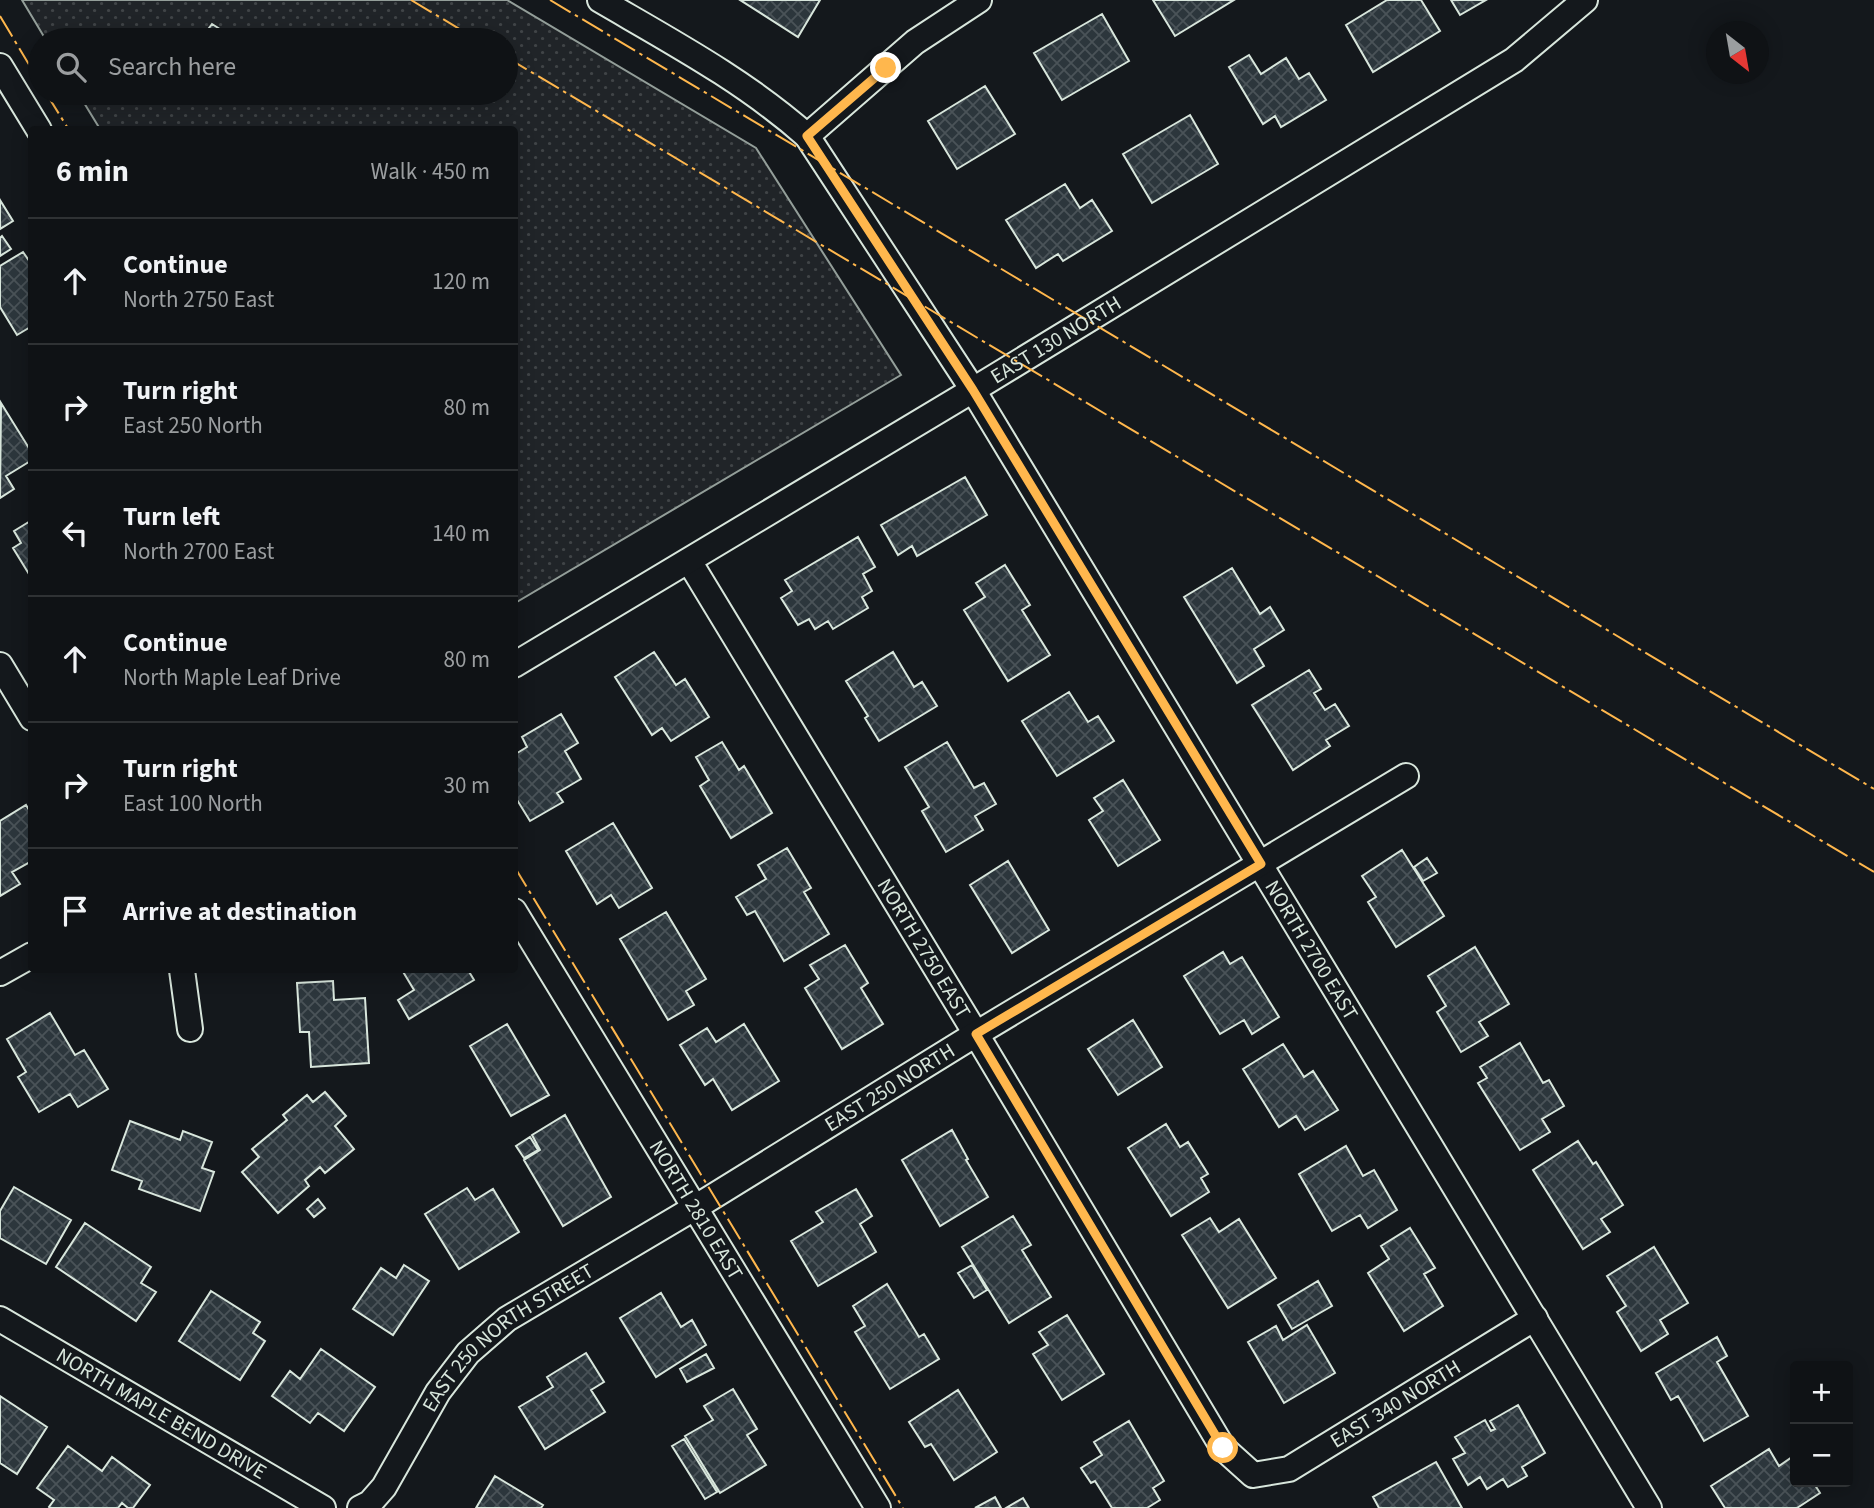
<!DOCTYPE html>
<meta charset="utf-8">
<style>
:root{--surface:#0f1215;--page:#1d2022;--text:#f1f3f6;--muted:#9b9ea0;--line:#2f3234}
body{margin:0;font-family:"Source Sans 3",sans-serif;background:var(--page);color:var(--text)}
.controls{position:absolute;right:21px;bottom:21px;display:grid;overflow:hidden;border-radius:7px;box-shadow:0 4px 18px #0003}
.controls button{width:63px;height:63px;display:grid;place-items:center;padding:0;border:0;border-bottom:2px solid var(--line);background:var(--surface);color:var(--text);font:35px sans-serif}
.compass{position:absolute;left:1706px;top:21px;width:63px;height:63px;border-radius:50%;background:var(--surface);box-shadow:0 4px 18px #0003;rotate:149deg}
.stop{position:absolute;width:21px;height:21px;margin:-16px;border:5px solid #ffb74d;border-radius:50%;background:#fff}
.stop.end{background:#ffb74d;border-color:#fff;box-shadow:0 2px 7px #0008}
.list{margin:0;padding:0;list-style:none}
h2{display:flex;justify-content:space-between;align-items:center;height:91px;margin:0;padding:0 28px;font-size:30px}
h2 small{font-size:23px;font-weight:400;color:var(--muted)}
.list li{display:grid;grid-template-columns:46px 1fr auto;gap:21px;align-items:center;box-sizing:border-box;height:126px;padding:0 28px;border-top:2px solid var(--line)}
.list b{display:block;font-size:26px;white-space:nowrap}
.list p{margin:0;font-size:23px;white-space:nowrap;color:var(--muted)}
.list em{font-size:23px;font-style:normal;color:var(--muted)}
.icon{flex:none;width:38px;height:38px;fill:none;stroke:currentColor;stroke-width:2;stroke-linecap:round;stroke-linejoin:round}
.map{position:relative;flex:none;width:1874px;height:1508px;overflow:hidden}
.search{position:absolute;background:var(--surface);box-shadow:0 4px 18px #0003;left:28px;top:28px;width:490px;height:77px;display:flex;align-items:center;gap:18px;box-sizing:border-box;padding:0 24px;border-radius:38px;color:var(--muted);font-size:26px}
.panel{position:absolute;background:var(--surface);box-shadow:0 4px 18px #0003;left:28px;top:126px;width:490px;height:847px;border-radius:7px}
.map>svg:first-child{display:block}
.green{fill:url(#green-dots);stroke:#939e99;stroke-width:2}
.building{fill:url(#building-cross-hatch);stroke:#d8e6dc;stroke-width:2}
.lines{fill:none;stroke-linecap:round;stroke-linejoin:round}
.street-casing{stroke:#d8e6dc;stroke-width:28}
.street{stroke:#14181c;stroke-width:24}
.power{stroke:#ffb74d;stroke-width:2;stroke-dasharray:24 5 3.5 5;stroke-linecap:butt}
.route{stroke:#ffb74d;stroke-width:9}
.labels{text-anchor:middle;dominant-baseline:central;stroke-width:5;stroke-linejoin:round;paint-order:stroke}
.street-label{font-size:21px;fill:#d8e6dc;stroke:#14181c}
</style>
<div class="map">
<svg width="1874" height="1508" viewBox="0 0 1874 1508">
<defs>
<pattern id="green-dots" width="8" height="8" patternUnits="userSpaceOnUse" patternTransform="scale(1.75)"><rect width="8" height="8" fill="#202428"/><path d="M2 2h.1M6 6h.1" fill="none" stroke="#404447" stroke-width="1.8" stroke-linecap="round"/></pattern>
<pattern id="building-cross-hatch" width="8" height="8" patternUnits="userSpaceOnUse" patternTransform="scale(1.75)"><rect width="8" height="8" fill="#2c363c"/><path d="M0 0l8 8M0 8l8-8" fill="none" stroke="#4a5358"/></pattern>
</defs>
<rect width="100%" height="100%" fill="#14181c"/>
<path class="green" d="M22,0H507L756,148L901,375L515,603L514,130L100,129L78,93H506V40H46Z"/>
<path class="building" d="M740,0H820L798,37Z
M1153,0H1234L1175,36Z
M1387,0H1421L1440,31L1373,72L1346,25Z
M1451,0H1486L1460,15Z
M1102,14L1129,61L1062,100L1034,53Z
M212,24L237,40H200Z
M1249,55L1261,74L1286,58L1299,79L1309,73L1326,100L1281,127L1275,116L1263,124L1229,67Z
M985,86L1015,134L957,169L928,121Z
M1190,115L1218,164L1152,203L1123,154Z
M1065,184L1080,208L1092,200L1112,231L1063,261L1058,254L1036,268L1006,220Z
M0,200L13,221L0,229Z
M2,236L11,249L0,256V238Z
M23,252L32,265V326L17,335L0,307V266Z
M1,403L32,453V460L6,476L14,489L0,498Z
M965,477L987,515L917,556L912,546L898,555L881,525Z
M32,520V579L13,548L21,543L14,531Z
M858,537L875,567L863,574L872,591L862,597L868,608L833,629L828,621L815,629L809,619L798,625L781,598L792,591L785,580Z
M1005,565L1030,605L1022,610L1050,655L1008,681L964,610L985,597L976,583Z
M1232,568L1260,614L1270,607L1284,630L1254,649L1264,666L1237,683L1184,597Z
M654,652L676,685L685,679L709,717L671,741L662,728L652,735L615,677Z
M893,652L914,687L922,682L937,706L879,741L865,718L868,716L846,681Z
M1309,670L1321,689L1314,693L1325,710L1335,704L1349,726L1326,740L1330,746L1293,770L1252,705Z
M1069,692L1088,722L1098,716L1114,741L1057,776L1022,721Z
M561,714L578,743L565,751L581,779L557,793L563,802L530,821L514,795V755L527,747L522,737Z
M722,742L739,770L744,766L772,813L731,838L700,786L709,780L696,757Z
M947,742L974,788L984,783L996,804L975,816L983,830L946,852L922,811L929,807L905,767Z
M1123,780L1160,840L1118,866L1089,820L1103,811L1094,798Z
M26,805L32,815V861L12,872L20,884L0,896V821Z
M613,823L652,888L619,908L611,895L597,904L566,851Z
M787,848L811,888L804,892L829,934L784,961L755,911L747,915L736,897L766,879L758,865Z
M1402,850L1444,916L1396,947L1368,902L1376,897L1362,876Z
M1427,858L1437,873L1423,881L1414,867Z
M1008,861L1049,930L1012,953L970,885Z
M666,912L706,979L686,991L694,1005L668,1020L620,939Z
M845,945L868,983L861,988L883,1024L842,1049L805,988L819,979L810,965Z
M1475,947L1509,1004L1479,1022L1488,1036L1461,1052L1437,1012L1446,1006L1428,976Z
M1223,952L1230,964L1242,957L1279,1017L1252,1034L1244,1020L1220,1034L1184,976Z
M402,970H468L474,980L409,1019L398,1000L414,990Z
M333,981L334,1000L365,998L369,1063L311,1067L309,1032H300L297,983Z
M50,1013L75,1055L84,1050L108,1089L78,1107L70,1094L39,1112L18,1077L26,1072L7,1039Z
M1133,1020L1162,1067L1118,1095L1088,1049Z
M507,1024L549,1095L511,1116L470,1046Z
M744,1024L779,1081L732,1110L713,1079L705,1085L680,1045L707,1028L716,1042Z
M1520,1043L1543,1083L1549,1080L1564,1106L1542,1119L1550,1132L1520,1150L1478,1083L1487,1078L1480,1067Z
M1283,1044L1304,1077L1313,1071L1338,1110L1305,1130L1296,1116L1279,1127L1243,1069Z
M325,1092L346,1116L335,1126L354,1149L325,1173L320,1167L305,1180L309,1186L278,1213L242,1172L259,1157L252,1149L287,1120L283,1115L307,1095L313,1102Z
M565,1115L611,1197L563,1226L524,1160L540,1150L532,1135Z
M130,1121L180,1140L183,1131L212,1142L202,1168L214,1172L200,1211L139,1189L142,1181L112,1170Z
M1166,1124L1180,1147L1188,1142L1208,1174L1201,1178L1209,1192L1171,1216L1128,1148Z
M952,1130L968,1159L966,1160L988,1197L940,1226L902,1160Z
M530,1137L538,1150L524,1158L516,1146Z
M1578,1141L1593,1164L1596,1162L1623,1205L1601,1219L1610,1232L1583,1249L1533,1170Z
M1346,1146L1363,1176L1374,1170L1397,1210L1368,1228L1360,1215L1332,1231L1299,1174Z
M14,1187L71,1220L46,1264L0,1238V1211Z
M467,1188L475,1200L493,1189L519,1232L459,1269L425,1214Z
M856,1189L872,1216L860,1224L876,1252L818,1286L791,1241L823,1222L816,1212Z
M318,1199L325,1208L314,1217L307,1209Z
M1013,1216L1031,1245L1022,1250L1051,1297L1009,1323L962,1247Z
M1210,1218L1219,1232L1239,1219L1276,1278L1228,1308L1182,1235Z
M85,1223L151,1267L141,1283L156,1292L136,1321L56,1267Z
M1410,1228L1435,1268L1424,1274L1443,1306L1404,1331L1368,1273L1389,1259L1381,1246Z
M1654,1247L1688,1303L1660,1320L1668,1334L1641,1351L1617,1312L1626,1306L1607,1276Z
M404,1265L429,1281L393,1335L353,1309L381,1268L396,1278Z
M972,1265L987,1290L974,1298L958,1273Z
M1318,1281L1332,1306L1292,1329L1278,1305Z
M887,1284L919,1337L924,1334L939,1359L890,1389L855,1332L865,1326L853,1306Z
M211,1291L260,1322L253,1333L265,1341L240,1380L179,1341Z
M661,1293L681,1327L692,1320L706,1345L656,1377L620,1318Z
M1067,1315L1104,1374L1062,1400L1033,1354L1048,1345L1039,1332Z
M1307,1325L1335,1373L1284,1403L1248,1342L1276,1326L1283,1340Z
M1717,1337L1727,1356L1717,1362L1748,1416L1704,1441L1678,1396L1671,1400L1656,1373Z
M321,1349L375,1387L344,1431L318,1413L310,1423L272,1396L290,1371L300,1379Z
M586,1353L604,1382L591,1390L605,1412L545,1449L519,1407L553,1387L547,1377Z
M706,1354L714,1368L687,1382L680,1369Z
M733,1389L757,1429L747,1435L766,1465L720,1493L685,1436L713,1420L704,1406Z
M958,1390L997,1452L954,1480L931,1444L925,1447L909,1422Z
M0,1396L47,1427L17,1474L0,1463Z
M1518,1405L1545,1453L1522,1467L1527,1476L1508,1487L1503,1479L1487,1489L1480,1477L1468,1485L1453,1459L1465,1453L1455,1437L1485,1420L1491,1431L1495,1429L1490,1421Z
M1129,1421L1164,1481L1153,1488L1160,1500L1147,1508H1112L1095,1481L1091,1483L1081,1468L1102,1455L1094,1442Z
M684,1439L717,1492L705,1499L672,1446Z
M68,1446L102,1471L112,1457L150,1485L133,1508H128L122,1503L118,1508H50L49,1507L54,1500L37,1488Z
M1769,1449L1779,1466L1795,1455V1482H1813L1820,1493L1797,1508H1725L1711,1486Z
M1436,1462L1462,1508H1379L1373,1497Z
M495,1476L543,1505L541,1508H476Z
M995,1497L1001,1508H975Z
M1023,1498L1029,1508H1006Z"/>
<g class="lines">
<g class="street-casing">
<g id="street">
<path id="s1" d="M600,0C672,42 745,81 807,136L973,390L1649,1508"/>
<path d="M0,66L39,130"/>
<path d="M807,136L915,42L979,0"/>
<path id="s2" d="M689,561L976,1034L1223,1448L1253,1475L1289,1469L1535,1318"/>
<path d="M0,665L32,718"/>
<path id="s3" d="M514,665L973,390L1514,60L1585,0"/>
<path id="s4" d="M514,911L878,1508"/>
<path d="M182,970L190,1029"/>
<path d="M0,973L32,955"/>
<path id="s5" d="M0,1319L323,1508"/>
<path id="s6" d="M360,1508L370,1503L384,1487L438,1392L468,1353L507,1319L696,1207L976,1034L1406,776"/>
</g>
</g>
<use href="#street" class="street"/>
<path class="power" d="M411,0L478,40
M550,0L1874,789
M0,16L40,83
M506,57L1874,872
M46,93L69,130
M514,866L903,1508"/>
</g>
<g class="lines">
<path class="route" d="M886,68L807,136L973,390L1261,864L976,1034L1223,1448"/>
</g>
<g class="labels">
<g class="street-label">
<text stroke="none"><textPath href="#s3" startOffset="632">EAST 130 NORTH</textPath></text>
<text stroke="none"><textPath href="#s2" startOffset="453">NORTH 2750 EAST</textPath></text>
<text stroke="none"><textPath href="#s1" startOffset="1206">NORTH 2700 EAST</textPath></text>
<text stroke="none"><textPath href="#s6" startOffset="690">EAST 250 NORTH</textPath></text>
<text stroke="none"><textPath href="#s4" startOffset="350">NORTH 2810 EAST</textPath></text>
<text stroke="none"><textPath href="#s6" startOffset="231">EAST 250 NORTH STREET</textPath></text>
<text stroke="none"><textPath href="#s2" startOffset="1237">EAST 340 NORTH</textPath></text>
<text stroke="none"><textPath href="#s5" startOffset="187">NORTH MAPLE BEND DRIVE</textPath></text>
</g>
</g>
</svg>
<div class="controls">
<button>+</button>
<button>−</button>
</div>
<svg class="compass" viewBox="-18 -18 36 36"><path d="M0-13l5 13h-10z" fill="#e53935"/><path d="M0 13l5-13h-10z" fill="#9b9ea0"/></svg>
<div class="stop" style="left:1223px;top:1448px"></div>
<div class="stop end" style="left:886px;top:68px"></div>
<div class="search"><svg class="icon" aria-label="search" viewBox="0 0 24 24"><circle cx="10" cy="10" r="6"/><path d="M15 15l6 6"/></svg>Search here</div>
<section class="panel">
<h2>6 min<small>Walk · 450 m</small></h2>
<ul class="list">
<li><svg class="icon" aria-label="ahead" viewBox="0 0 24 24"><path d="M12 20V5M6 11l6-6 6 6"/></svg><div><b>Continue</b><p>North 2750 East</p></div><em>120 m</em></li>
<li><svg class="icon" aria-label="right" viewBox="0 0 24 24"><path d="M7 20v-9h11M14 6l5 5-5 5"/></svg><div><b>Turn right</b><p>East 250 North</p></div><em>80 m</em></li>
<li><svg class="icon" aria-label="left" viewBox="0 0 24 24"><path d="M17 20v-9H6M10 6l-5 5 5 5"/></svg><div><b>Turn left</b><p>North 2700 East</p></div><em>140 m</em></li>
<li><svg class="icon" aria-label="ahead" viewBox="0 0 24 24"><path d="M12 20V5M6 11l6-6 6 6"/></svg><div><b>Continue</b><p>North Maple Leaf Drive</p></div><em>80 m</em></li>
<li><svg class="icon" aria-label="right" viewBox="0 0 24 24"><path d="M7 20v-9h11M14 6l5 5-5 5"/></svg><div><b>Turn right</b><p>East 100 North</p></div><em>30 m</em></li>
<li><svg class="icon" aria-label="arrive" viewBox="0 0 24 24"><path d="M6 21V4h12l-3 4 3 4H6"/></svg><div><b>Arrive at destination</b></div></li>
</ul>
</section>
</div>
